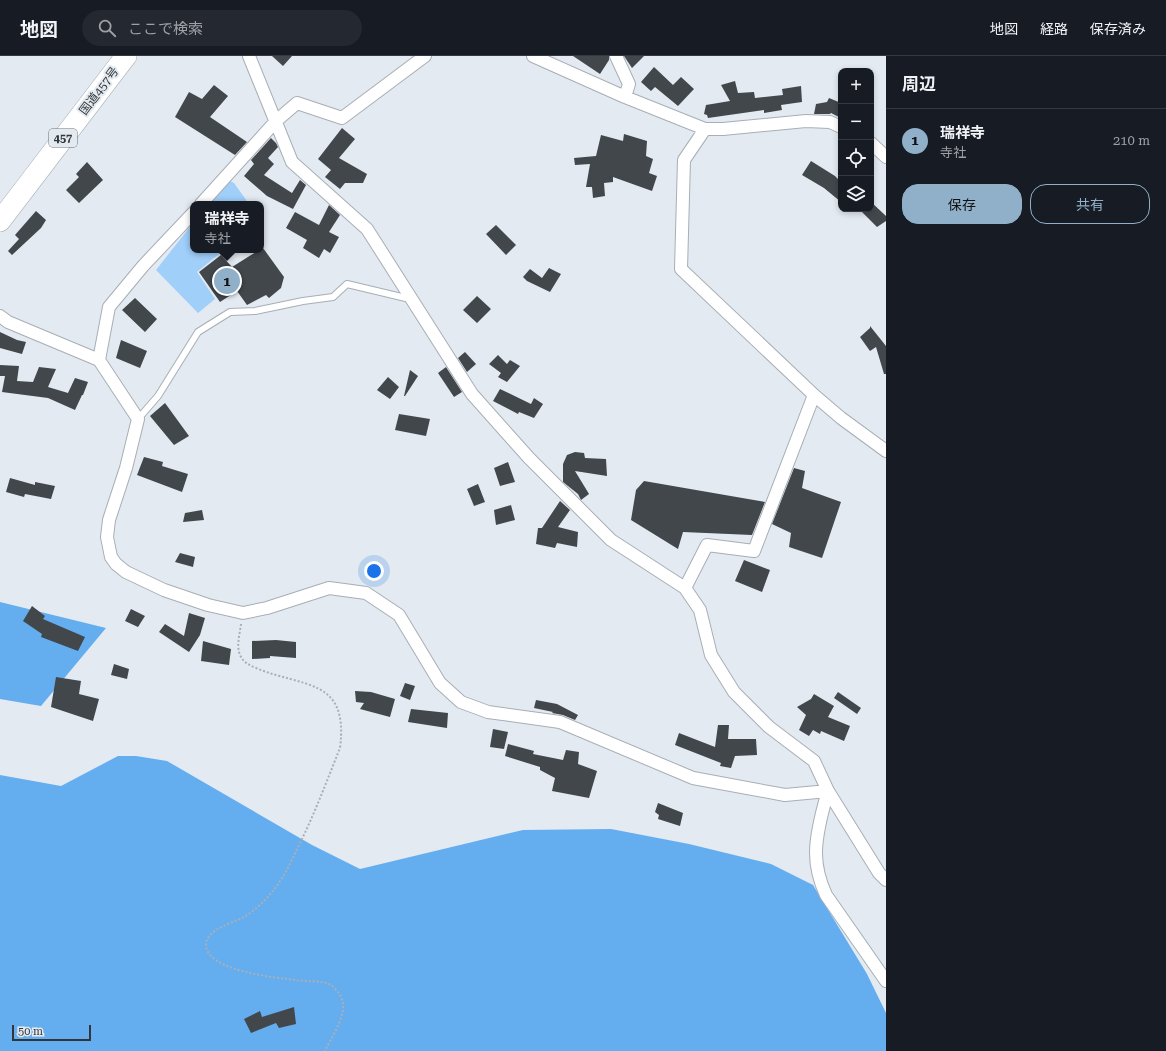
<!DOCTYPE html>
<html lang="ja">
<meta charset="utf-8">
<style>
:root{--surface:#171b24;--page:#242831;--text:#f1f3f6;--muted:#9ea1a6;--line:#363941;--accent:#90b0c9}
body{margin:0;font-family:"Roboto Serif","Noto Sans JP",serif;background:var(--page);color:var(--text)}
.controls{position:absolute;right:12px;top:12px;display:grid;overflow:hidden;border-radius:8px;box-shadow:0 2px 6px #0003}
.controls button{width:36px;height:36px;display:grid;place-items:center;padding:0;border:0;border-bottom:1px solid var(--line);background:var(--surface);color:var(--text);font:20px sans-serif}
.scale{position:absolute;left:12px;bottom:10px;width:79px;box-sizing:border-box;padding-left:4px;border:2px solid #333638;border-top:0;font-size:11px;line-height:14px;white-space:nowrap;color:#333638;-webkit-text-stroke:3px #e3eaf1;paint-order:stroke}
.you{position:absolute;left:374px;top:515px;width:14px;height:14px;margin:-10px;border:3px solid #fff;border-radius:50%;background:#1a73e8;box-shadow:0 0 0 6px #1a73e833}
.badge{display:grid;place-items:center;width:26px;height:26px;border-radius:50%;background:var(--accent);color:#111;font-size:13px;font-weight:700}
.pin{position:absolute;translate:-50% -50%;border:2px solid #fff;box-shadow:0 1px 4px #0006}
.popup{position:absolute;left:190px;top:145px;width:74px;height:52px;box-sizing:border-box;display:grid;place-content:center;border-radius:8px;background:var(--surface);filter:drop-shadow(0 1px 3px #0005);font-size:13px;white-space:nowrap;color:var(--muted)}
.popup b{font-size:15px;color:var(--text)}
.popup::after{content:'';position:absolute;left:50%;top:100%;margin-left:-8px;border:8px solid transparent;border-top-color:var(--surface)}
.list{margin:0;padding:0;list-style:none}
h2{display:flex;justify-content:space-between;align-items:center;height:52px;margin:0;padding:0 16px;font-size:17px}
h2 small{font-size:13px;font-weight:400;color:var(--muted)}
.list li{display:grid;grid-template-columns:26px 1fr auto;gap:12px;align-items:center;box-sizing:border-box;height:64px;padding:0 16px;border-top:1px solid var(--line)}
.list b{display:block;font-size:15px;white-space:nowrap}
.list p{margin:0;font-size:13px;white-space:nowrap;color:var(--muted)}
.list em{font-size:13px;font-style:normal;color:var(--muted)}
.actions{display:flex;gap:8px;padding:12px 16px}
.actions a{flex:1;padding:9px 0;border:1px solid var(--accent);border-radius:16px;text-align:center;font-size:14px;color:var(--accent)}
.actions .main{background:var(--accent);color:#111}
.icon{flex:none;width:22px;height:22px;fill:none;stroke:currentColor;stroke-width:2;stroke-linecap:round;stroke-linejoin:round}
.map{position:relative;flex:none;width:886px;height:995px;overflow:hidden}
header{display:flex;align-items:center;gap:24px;box-sizing:border-box;height:56px;padding:0 20px;background:var(--surface);border-bottom:1px solid var(--line)}
header strong{font-size:19px}
nav{display:flex;gap:22px;margin-inline-start:auto;font-size:14px}
.search{width:280px;height:36px;background:var(--page);display:flex;align-items:center;gap:10px;box-sizing:border-box;padding:0 14px;border-radius:22px;color:var(--muted);font-size:15px}
main{display:flex}
aside{flex:1;background:var(--surface)}
.map>svg:first-child{display:block}
.green{fill:#a0cffa}
.forest{fill:#64aef0}
.building{fill:#42474c}
.lines{fill:none;stroke-linecap:round;stroke-linejoin:round}
.service-casing{stroke:#a8aeb5;stroke-width:8}
.minor-casing{stroke:#a8aeb5;stroke-width:14}
.trunk-casing{stroke:#a8aeb5;stroke-width:22}
.path{stroke:#aaafb5;stroke-width:2;stroke-dasharray:2 2;stroke-linecap:butt}
.service{stroke:#fff;stroke-width:6}
.minor{stroke:#fff;stroke-width:12}
.trunk{stroke:#fff;stroke-width:21}
.labels{text-anchor:middle;dominant-baseline:central;stroke-width:4;stroke-linejoin:round;paint-order:stroke}
.shield{fill:#e3eaf1;stroke:#686c70;stroke-width:1}
.shield-label{font-size:11px;font-weight:bold;fill:#333638}
.street-label{font-size:12px;fill:#333638;stroke:#e3eaf1}
</style>
<header>
<strong>地図</strong>
<div class="search"><svg class="icon" aria-label="search" viewBox="0 0 24 24"><circle cx="10" cy="10" r="6"/><path d="M15 15l6 6"/></svg>ここで検索</div>
<nav><a>地図</a><a>経路</a><a>保存済み</a></nav>
</header>
<main>
<div class="map">
<svg width="886" height="995" viewBox="0 0 886 995">
<rect width="100%" height="100%" fill="#e3eaf1"/>
<path class="green" d="M228,124L234,127L249,148H208Z
M193,167V194H224L197,216L215,243L198,257L156,214Z"/>
<path class="forest" d="M0,546L106,572L41,650L0,643Z
M118,700H136L167,705L312,789L360,813L523,774L611,773L689,788L771,808L813,829L867,918L886,957V995H0V719L61,730Z"/>
<path class="building" d="M272,0H292L283,10Z
M573,0H609V4L600,18Z
M624,0H644L632,12Z
M654,11L673,29L681,21L694,33L678,50L655,31L651,35L641,26Z
M735,25L738,37L754,36L755,42L783,39L782,33L801,30L802,46L781,49L782,54L764,57V54L708,62L707,59L704,58L706,49L730,45L721,29Z
M214,29L228,40L210,61L247,86L235,99L175,61L189,36L202,43Z
M829,42L841,47V62L831,57L830,58H814L816,48L827,46Z
M342,72L355,83L339,102L367,118L363,127H345L340,133L325,121L331,114L318,103Z
M624,78L647,85L646,100L653,103L649,117L657,120L652,135L613,121V126L604,127L605,140L593,142L592,131H586L590,108L575,109L574,102L596,100L601,79L623,85Z
M271,82L276,87L278,91L268,102L274,108L264,119L292,137L300,124L306,129L293,153L267,140L244,120L254,108L251,104Z
M811,105L835,120L841,126V146L824,132L802,119Z
M87,106L103,124L79,147L66,134L79,121L76,118Z
M871,146L886,160V165L877,171L859,153H871Z
M329,149L340,159L329,176L339,181L330,197L324,193L319,202L303,192L307,184L286,172L295,156L319,169Z
M36,155L46,164L41,172L12,199L8,195L19,183L15,179Z
M496,169L516,189L506,199L486,178Z
M263,192L284,221L281,232L269,242L266,239L247,249L237,235L220,246L199,216L221,199L232,211L259,194H261Z
M549,212L561,218L550,236L527,225L523,221L530,213L542,222Z
M477,240L491,253L477,267L463,254Z
M135,242L157,263L145,276L122,254Z
M870,270L886,290V318H884L876,291L870,295L860,281L870,272Z
M0,276L17,284L26,286L22,298L0,292Z
M121,284L147,295L140,312L116,302Z
M465,296L476,308L467,316L458,302Z
M498,299L507,308L510,304L520,310L507,326L498,321L501,317L489,308Z
M0,309L19,310L17,325L33,326L39,311L56,313L48,331L68,337L75,322L88,326L83,339H82L75,354L48,342L2,336L5,320H0Z
M446,311L462,336L454,341L438,317Z
M410,314L418,320L405,340H404Z
M388,321L399,331L390,343L377,334Z
M500,333L531,348L534,342L543,348L534,362L519,356L518,358L493,345Z
M165,347L189,380L174,389L150,360Z
M399,358L430,363L426,380L395,374Z
M575,396L584,397L585,402L606,403L607,420L575,415L589,438L581,444L578,438L563,426V408L567,399Z
M144,401L163,406L162,410L188,418L182,436L137,419Z
M508,406L515,426L500,430L494,412Z
M794,412L805,415L802,432L841,446L822,502L789,491L791,477L772,468Z
M10,422L35,429V426L55,430L51,443L25,438L24,441L6,436Z
M644,425L765,446L752,479L683,476L678,493L631,464L636,434Z
M478,428L485,446L474,450L467,433Z
M560,445L570,454L558,471L578,476L577,491L557,487L555,492L536,488L538,472H542Z
M511,449L515,464L496,469L494,454Z
M202,454L204,464L183,466L185,457Z
M180,497L195,501L193,511L175,506Z
M744,504L770,514L762,536L735,525Z
M32,550L45,560L43,563L85,581L78,595L41,581L42,578L23,565Z
M131,553L145,560L138,571L125,565Z
M189,557L205,562L200,579L189,596L159,576L165,568L184,580Z
M276,584L296,586V602L270,600V602L252,603V585Z
M203,585L231,593L229,609L201,605Z
M114,608L129,613L127,623L111,619Z
M56,621L81,625L79,638L99,643L93,665L51,651Z
M405,627L415,630L410,644L400,640Z
M355,635L371,636L395,643L390,661L360,653L364,647L356,646Z
M838,636L861,652L857,658L834,642Z
M814,638L834,650L828,661L850,670L844,685L821,675L820,678L813,674L809,680L799,674L806,659L797,651L811,643Z
M536,644L557,648L578,659L575,664L563,659L552,657L553,656L534,652Z
M411,653L448,657L447,672L408,666Z
M718,669H729L728,683H756L757,699L735,700L731,712L720,710L721,707L675,689L679,677L715,691Z
M493,673L508,676L504,693L490,691Z
M508,688L534,695L533,698L563,704L566,694L579,696L578,708L597,715L589,742L552,735L555,722L540,714V711L505,700Z
M658,747L683,757L680,770L658,763L659,759L655,756Z
M294,951L296,968L279,972L276,967L251,977L244,963L260,955L262,961Z"/>
<g class="lines">
<g class="service-casing">
<path id="service" d="M138,363L158,340L198,276L230,256L255,255L303,245L333,241L347,228L410,243"/>
</g>
<g class="minor-casing">
<path id="minor" d="M249,0L292,106L367,173L472,338L529,402L611,484L685,532L700,554L711,599L734,636L769,671L814,705L828,735L879,817L886,824
M533,0L625,41L705,73H723L806,65L830,66L841,71
M616,0L629,28L625,41
M705,73L684,104L681,213L814,339L841,362L886,395
M871,87L886,101
M201,148L276,65L297,47L342,62L425,0
M0,260L8,266L99,304L138,363L126,412L109,464L107,481L111,501L116,508L126,516L164,534L208,549L243,557L267,552L329,532L366,537L399,559L440,627L461,646L488,656L560,666L693,722L785,739L828,735
M99,304L109,251L143,210L193,157
M685,532L707,489L754,495L814,339
M828,735C823,752 816,778 816,797C816,811 820,826 826,839L886,925"/>
</g>
<g class="trunk-casing">
<path id="trunk" d="M0,165L126,0"/>
</g>
<path class="path" d="M241,568C240,577 236,590 240,599C243,606 249,609 256,612C303,632 349,621 340,692C326,727 313,762 296,795C289,810 282,825 271,837C264,846 254,855 244,861C233,867 207,873 206,888C205,915 277,922 296,924C307,926 319,924 329,928C335,931 342,940 343,947C345,962 331,982 325,995"/>
<use href="#service" class="service"/>
<use href="#minor" class="minor"/>
<use href="#trunk" class="trunk"/>
</g>
<g class="labels">
<rect class="shield" x="49" y="73" width="28" height="18" rx="3"/>
<g class="shield-label">
<text x="63" y="82">457</text>
</g>
<g class="street-label">
<text transform="translate(99 35) rotate(-53)">国道457号</text>
</g>
</g>
</svg>
<div class="controls">
<button>+</button>
<button>−</button>
<button><svg class="icon" aria-label="locate" viewBox="0 0 24 24"><circle cx="12" cy="12" r="6"/><path d="M12 2v4M12 18v4M2 12h4M18 12h4"/></svg></button>
<button><svg class="icon" aria-label="layers" viewBox="0 0 24 24"><path d="M12 4l9 5-9 5-9-5zM3 14l9 5 9-5"/></svg></button>
</div>
<div class="scale">50 m</div>
<div class="you"></div>
<div class="pin badge" style="left:227px;top:225px">1</div>
<div class="popup"><b>瑞祥寺</b>寺社</div>
</div>
<aside>
<h2>周辺<small></small></h2>
<ul class="list">
<li><span class="badge">1</span><div><b>瑞祥寺</b><p>寺社</p></div><em>210 m</em></li>
</ul>
<div class="actions"><a class="main">保存</a><a>共有</a></div>
</aside>
</main>
